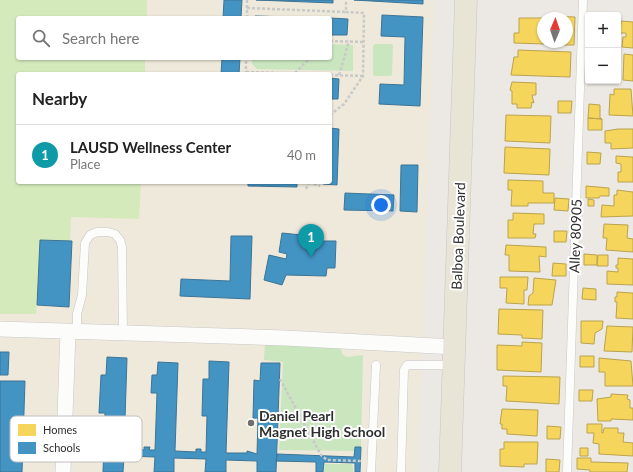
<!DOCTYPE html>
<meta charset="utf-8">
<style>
:root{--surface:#fff;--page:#f6f6f6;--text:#222;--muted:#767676;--line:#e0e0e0;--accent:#ea580c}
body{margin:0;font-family:Lato,sans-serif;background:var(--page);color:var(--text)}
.controls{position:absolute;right:12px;top:12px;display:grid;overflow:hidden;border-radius:4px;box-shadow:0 1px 3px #0004}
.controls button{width:36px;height:36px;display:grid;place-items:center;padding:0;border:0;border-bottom:1px solid var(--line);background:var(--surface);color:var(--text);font:20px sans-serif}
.compass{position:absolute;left:537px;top:12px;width:36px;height:36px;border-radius:50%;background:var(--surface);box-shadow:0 1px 3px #0004;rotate:2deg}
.you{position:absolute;left:381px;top:205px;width:14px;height:14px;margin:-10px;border:3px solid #fff;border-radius:50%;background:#1a73e8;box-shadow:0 0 0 6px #1a73e833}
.badge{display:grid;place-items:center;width:26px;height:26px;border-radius:50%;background:var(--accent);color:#fff;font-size:13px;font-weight:700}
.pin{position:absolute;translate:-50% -33px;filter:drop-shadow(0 1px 2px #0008)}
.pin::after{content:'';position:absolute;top:21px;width:14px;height:12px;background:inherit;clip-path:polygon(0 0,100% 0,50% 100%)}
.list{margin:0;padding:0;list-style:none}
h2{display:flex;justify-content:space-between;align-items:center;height:52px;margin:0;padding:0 16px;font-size:17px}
h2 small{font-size:13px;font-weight:400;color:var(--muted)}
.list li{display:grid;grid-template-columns:26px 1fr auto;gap:12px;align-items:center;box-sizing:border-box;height:60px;padding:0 16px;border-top:1px solid var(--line)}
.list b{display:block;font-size:15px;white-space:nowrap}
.list p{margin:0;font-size:13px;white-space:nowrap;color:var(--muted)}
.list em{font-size:13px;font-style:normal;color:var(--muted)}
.icon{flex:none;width:22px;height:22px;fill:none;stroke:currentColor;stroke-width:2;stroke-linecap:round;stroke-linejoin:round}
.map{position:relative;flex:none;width:633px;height:472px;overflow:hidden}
.search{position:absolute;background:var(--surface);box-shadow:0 1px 3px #0004;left:16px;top:16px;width:316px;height:44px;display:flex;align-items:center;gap:10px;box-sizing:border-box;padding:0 14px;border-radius:4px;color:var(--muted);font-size:15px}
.panel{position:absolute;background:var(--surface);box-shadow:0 1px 3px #0004;left:16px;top:72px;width:316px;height:112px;border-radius:4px}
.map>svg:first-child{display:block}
.education{fill:#eee9da;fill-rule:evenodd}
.green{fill:#cae6be}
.pitch{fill:#d4eabb}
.homes{fill:#f6d55c;stroke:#baa34e}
.schools{fill:#4393c3;stroke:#3d7596}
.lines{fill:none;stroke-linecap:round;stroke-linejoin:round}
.service-casing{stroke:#c9c8c8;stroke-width:9}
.minor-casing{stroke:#c9c8c8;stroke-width:16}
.primary-casing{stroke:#c6c5c4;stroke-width:23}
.path{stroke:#c9c9c8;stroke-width:2.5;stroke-dasharray:3 2;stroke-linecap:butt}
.service{stroke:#fcfcfb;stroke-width:8}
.minor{stroke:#fcfcfb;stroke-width:15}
.primary{stroke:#e8e5d6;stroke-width:22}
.poi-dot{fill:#706f6e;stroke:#fff;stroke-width:1.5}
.labels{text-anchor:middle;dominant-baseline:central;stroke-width:4;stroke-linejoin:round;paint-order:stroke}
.street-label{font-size:14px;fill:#2e2e2e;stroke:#fff}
.poi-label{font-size:14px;font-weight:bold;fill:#2e2e2e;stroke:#fff;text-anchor:start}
.key{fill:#fff;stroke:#c0c0c0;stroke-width:1}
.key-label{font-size:11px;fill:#2e2e2e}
</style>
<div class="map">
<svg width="633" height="472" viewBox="0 0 633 472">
<rect width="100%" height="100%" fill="#ece9e4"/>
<path class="education" d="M0,0H434L418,472H0ZM18,18H330V58H18ZM18,74H330V182H18Z"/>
<path class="green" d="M330,44L353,45V71L257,69L252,64V58H330Z
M375,44H392L393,46L392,75L390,76H375L373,75V46Z
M265,344L341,348L342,354L347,357L363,355L361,447H355V451L279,450L283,362L264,360Z
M325,464H351L353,466V472H324Z"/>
<path class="pitch" d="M0,0H147V18H18V58H145V74H18V182H141L139,219L71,217L70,241L40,240L36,314H0Z"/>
<path class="homes" d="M550,16L575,17L574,45H549V42H567V18H550Z
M519,18H543L544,44L514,43V33H519Z
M621,21L633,22V48L622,47L623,37H626V33H620Z
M518,50L571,52L570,77L511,75L514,57H518Z
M624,54L633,55V81L623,80Z
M512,82L536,83V95H532L534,103L532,102L531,108H517V104H512V91L510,90Z
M614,89H631L633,116L609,115L610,94L614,95Z
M558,101H572L571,113H558Z
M589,104L600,105V118L602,119L588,118Z
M506,115L551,116L550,143L505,141Z
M588,118L602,119V130H588Z
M618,129H633V148L611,149V143H605V131Z
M505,147L550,149L549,175L504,173Z
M587,152L601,153L600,164H587Z
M616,156L633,157V182H618V172H621V164L616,163Z
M508,180L543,181V193H554V203H528V206H511L512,190H508Z
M586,186L609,188V196H600L599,198H586Z
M617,190L633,192V216L601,217L602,205L614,206V195H617Z
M555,198L569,199L568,211L554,210Z
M588,199L594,200V206H588Z
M513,213L544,214V224H534L533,234H536L535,238H508V220H513Z
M604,224L628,225L627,238L633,239V252L606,250L607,238H603Z
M554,231H567L566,242H554Z
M506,245L546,247V257L539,256L540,272L509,271V255H505Z
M584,254L597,255V265H584Z
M598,255H608V266H597Z
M618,258L633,259V285L607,284V271L618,272V268H616V265H618Z
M553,263L566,264V276H552Z
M500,277H528L527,290H524V304L506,303L507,288H500Z
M534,278L556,280L552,305H528L529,296L533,293Z
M583,288L596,289V300L582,299Z
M617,292L633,293V319L616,318L617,302H615V297H617Z
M499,309L543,310L542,339L522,338V335L498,334Z
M581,321H603L602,329L595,333L594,344L581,343Z
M607,326L633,327L632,352L604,351Z
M522,342L542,343L541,372L497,370V345L522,346Z
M580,356H594V367H580Z
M599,358L631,361L633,386H605V372H599Z
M503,376L560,377L559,404L506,401L507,386H503Z
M579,390H593L592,401H579Z
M611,394L628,395L627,399L630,400V408H633V420L611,419V421H598L597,399L611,397Z
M502,409L538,410L537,436L507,434V429H502V424H500Z
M587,424H602V433H603L604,428H618V433H624L623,442L633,443V456L599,454V444L593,443L594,433H587Z
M547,426L561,427L560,439H547Z
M504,442H538L537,464H524V467L500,466V449H504Z
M580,448H588V456H580Z
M577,458H591V462L628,463L627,472H590V470L577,469Z
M546,459L560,460L559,472H546Z"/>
<path class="schools" d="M224,0H242L241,18H223Z
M256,0H333V3Z
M354,0H423V4Z
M382,15L423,17L420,106L379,104L380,84L404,85L405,37L381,36Z
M255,16L328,18H255Z
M330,18L348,19L347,35H330Z
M222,58H240L239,74H221Z
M330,78L339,79L338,99H330Z
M330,128L339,129L337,185L323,184L322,183L330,182Z
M401,165H418L417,212L400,211Z
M248,182H297V187L248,186Z
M345,193L394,195L393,211L344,210Z
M282,233L321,237V241H336L335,268H327L326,276L286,275L282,285L264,280L269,255L286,259L287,254L279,252Z
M231,236H252L250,299L180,296L181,279L230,281Z
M40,240L72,241L69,307L37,305Z
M0,352H9L8,375H0Z
M107,357L127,358L124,449L144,450V447H150L149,450H155L157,393H151L152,375H157L158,362L178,363L175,451L196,452V449H201V452H206L207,416H202L203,379H209V361L229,362L226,453H247V451L257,454L258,418H253L254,380L260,381L261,363H280L276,472H257V461L226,460V472H205L206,459L174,458V472H154L155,457L124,456L123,472H103L105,413H99L101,375H106Z
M0,381H25L22,472H0Z
M355,447H361L360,472H355V463L324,462L323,472H316V462L276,461L277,454L354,457Z"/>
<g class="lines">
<g class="service-casing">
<path id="service" d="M77,332V314L82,295L85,243L90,235L97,232H108L115,234L120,240L122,247L123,333
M371,472L376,365
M401,472L404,370L407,365H453
M567,472L583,0"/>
</g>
<g class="minor-casing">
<path id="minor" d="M0,329L285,338L455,347
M63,472L68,332"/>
</g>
<g class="primary-casing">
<path id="primary" d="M450,472L466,0"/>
</g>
<path class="path" d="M247,8L346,12
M247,18V0
M330,41L363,42
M246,72L311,74
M295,73L310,58
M246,74V58
M330,75L363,76
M339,75L349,41
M330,115L344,104L363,76L364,13L346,12V0
M309,182L320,186
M306,189L309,182
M280,379L321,455L327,460L361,461"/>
<use href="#service" class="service"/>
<use href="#minor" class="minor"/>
<use href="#primary" class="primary"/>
</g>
<circle class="poi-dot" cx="251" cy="423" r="4"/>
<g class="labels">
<g class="street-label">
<text transform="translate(458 236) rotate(-88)">Balboa Boulevard</text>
<text transform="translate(575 236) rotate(-88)">Alley 80905</text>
</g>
<g class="poi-label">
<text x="259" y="415">Daniel Pearl<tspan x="259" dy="16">Magnet High School</tspan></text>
</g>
</g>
<rect x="10" y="416" width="132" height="46" rx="6" class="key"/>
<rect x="18" y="424" width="18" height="12" fill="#f6d55c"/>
<rect x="18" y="442" width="18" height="12" fill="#4393c3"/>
<g class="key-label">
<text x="43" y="434">Homes</text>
<text x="43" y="452">Schools</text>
</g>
</svg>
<div class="controls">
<button>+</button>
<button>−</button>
</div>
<svg class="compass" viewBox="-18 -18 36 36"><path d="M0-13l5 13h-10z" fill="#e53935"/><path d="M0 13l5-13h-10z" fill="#767676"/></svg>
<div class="you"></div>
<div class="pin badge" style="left:311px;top:257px;background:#0f9aa8">1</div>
<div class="search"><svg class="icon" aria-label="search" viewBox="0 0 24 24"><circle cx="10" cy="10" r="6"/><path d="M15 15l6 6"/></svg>Search here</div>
<section class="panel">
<h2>Nearby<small></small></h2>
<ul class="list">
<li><span class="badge" style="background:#0f9aa8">1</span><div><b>LAUSD Wellness Center</b><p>Place</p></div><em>40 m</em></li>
</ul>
</section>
</div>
